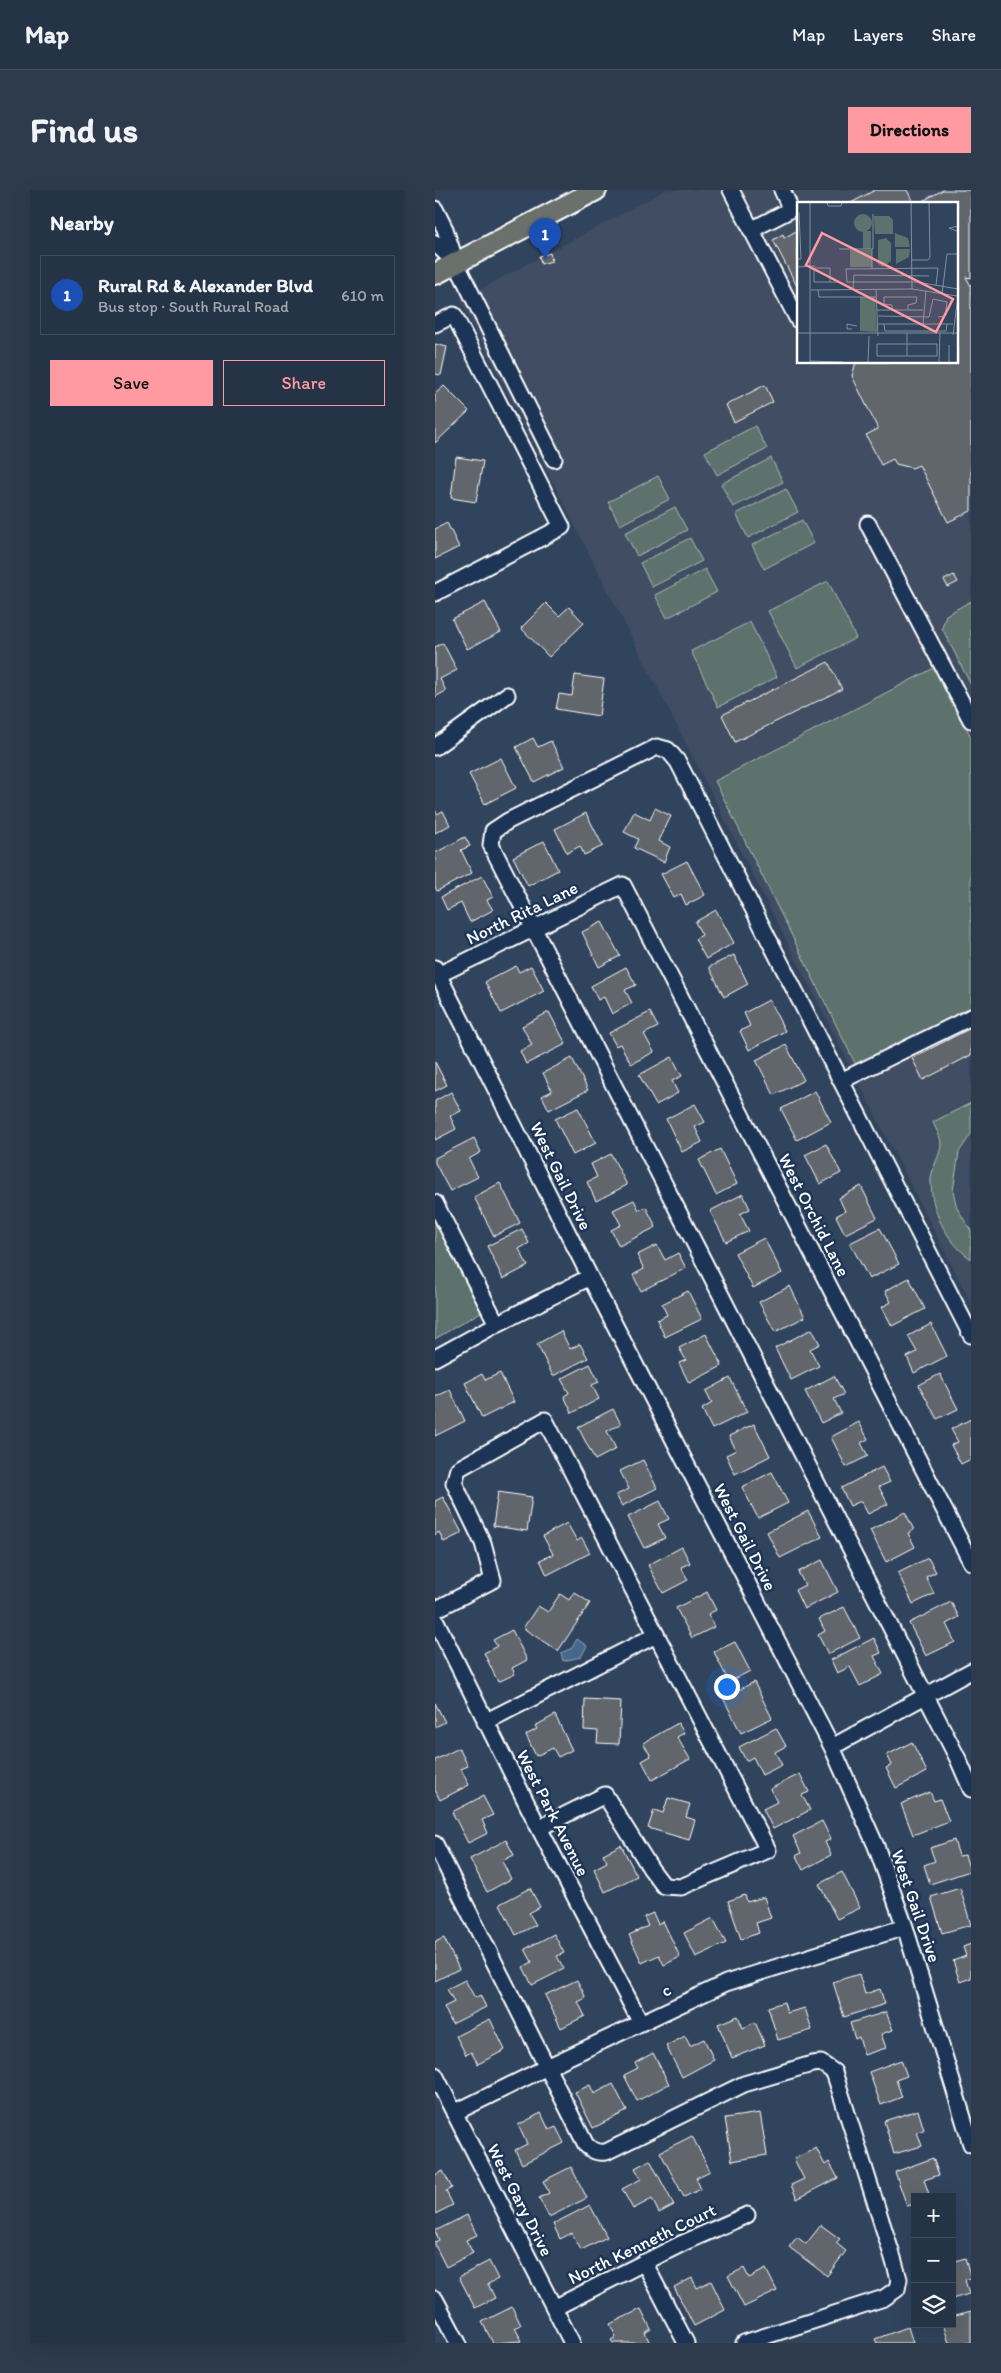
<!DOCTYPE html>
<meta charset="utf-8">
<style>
:root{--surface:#253346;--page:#2d3b4d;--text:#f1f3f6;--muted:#a3aab3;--line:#424e5f;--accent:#ff9aa2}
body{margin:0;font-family:Itim,sans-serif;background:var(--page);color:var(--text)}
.controls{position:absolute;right:15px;bottom:15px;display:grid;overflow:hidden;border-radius:0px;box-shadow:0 5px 20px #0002}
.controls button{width:45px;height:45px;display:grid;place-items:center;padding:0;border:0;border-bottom:1px solid var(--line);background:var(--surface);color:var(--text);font:25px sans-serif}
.you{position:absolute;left:291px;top:1496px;width:18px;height:18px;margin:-12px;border:4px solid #fff;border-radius:50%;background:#1a73e8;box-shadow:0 0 0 8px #1a73e833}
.badge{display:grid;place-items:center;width:32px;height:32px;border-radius:50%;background:var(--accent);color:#fff;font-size:16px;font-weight:700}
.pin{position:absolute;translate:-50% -41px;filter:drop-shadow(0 1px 2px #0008)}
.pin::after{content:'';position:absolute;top:26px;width:18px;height:15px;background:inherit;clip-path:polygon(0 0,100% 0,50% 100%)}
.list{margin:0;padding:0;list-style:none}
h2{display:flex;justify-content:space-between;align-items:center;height:65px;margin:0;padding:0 20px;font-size:21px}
h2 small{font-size:16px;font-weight:400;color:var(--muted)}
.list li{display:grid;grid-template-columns:32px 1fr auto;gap:15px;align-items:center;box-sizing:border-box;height:80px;margin:0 10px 10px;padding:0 10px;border:1px solid var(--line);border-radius:0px}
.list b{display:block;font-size:19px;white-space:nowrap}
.list p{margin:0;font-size:16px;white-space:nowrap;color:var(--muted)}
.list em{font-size:16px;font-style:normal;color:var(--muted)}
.actions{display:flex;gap:10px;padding:15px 20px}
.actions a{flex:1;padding:11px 0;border:1px solid var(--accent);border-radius:0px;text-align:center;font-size:18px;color:var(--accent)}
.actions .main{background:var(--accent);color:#111}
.icon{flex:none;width:28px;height:28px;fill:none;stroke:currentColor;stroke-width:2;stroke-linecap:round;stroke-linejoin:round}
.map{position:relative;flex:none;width:536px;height:2153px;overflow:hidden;border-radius:0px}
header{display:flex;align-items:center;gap:30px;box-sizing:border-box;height:70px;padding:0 25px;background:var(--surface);border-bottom:1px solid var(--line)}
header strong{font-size:24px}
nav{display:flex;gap:28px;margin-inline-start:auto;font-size:18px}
.intro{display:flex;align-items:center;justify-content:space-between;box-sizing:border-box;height:120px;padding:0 30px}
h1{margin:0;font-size:35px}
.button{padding:12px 22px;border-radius:0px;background:var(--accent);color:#111;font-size:18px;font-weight:700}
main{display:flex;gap:30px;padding:0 30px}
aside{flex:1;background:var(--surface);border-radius:0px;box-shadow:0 5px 20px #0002}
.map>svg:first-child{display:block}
.built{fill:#3f4e62;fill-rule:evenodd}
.green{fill:#5d726d;stroke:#aeb8b6}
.water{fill:#45678c;stroke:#8fa4ba}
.building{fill:#61666c;stroke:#fff}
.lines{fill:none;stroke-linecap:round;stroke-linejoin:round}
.minor-casing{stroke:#fff;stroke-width:19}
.major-casing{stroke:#fff;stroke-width:24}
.minor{stroke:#1d3557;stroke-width:15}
.major{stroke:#6a716d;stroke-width:20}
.labels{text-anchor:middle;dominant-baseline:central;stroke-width:5;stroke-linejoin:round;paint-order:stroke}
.street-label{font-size:18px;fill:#fff;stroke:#1d3557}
.inset-road{fill:none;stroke:#838f9e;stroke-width:1}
.view{fill:#ff9aa2;fill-opacity:0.15;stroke:#ff9aa2;stroke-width:2.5}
.inset-edge{fill:none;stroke:#fff;stroke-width:2.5}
</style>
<header>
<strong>Map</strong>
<nav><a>Map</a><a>Layers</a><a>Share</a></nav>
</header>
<div class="intro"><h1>Find us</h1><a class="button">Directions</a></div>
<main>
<aside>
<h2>Nearby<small></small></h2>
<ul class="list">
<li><span class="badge" style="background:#1a4fb4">1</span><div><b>Rural Rd &amp; Alexander Blvd</b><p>Bus stop · South Rural Road</p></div><em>610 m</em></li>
</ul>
<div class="actions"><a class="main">Save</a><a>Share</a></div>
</aside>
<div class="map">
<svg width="536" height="2153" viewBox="0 0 536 2153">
<rect width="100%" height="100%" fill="#31445d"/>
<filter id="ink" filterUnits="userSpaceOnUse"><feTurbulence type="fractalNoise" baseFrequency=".02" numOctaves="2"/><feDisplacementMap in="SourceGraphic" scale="10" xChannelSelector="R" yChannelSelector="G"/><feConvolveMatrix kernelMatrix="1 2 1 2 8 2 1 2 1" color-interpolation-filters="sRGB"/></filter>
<g filter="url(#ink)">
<path class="built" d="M231,0H536V1113L25,110ZM363,14H522V172H363Z"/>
<path class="green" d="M320,236L332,259L282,285L270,262Z
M336,268L348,292L298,317L286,294Z
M223,286L235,309L185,335L173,312Z
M351,299L363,322L313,348L301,324Z
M240,317L252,340L202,366L190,343Z
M367,330L379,353L329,379L317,355Z
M255,348L267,371L217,397L205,373Z
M270,379L282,402L232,428L220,405Z
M393,391L421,448L362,478L333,421Z
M536,411V495L507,438L511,425Z
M315,432L342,487L283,517L256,461Z
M501,477L536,547V822L424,881L280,591Z
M536,913V944L524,962L518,1001L522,1018L536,1041V1069C511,1051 495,1020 496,988C497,977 506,964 506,954C506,947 500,938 498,932Z
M0,1032L46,1122L0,1149Z"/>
<path class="water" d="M142,1449L152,1456L146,1467L128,1471L126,1463L137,1458Z"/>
<path class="building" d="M440,0H472L479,14H414Z
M508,0H536V88L531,87L536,96V321L513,332L484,275L477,278L461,274L458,269L446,275L431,245L443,239L417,186L421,172H522V14H482Z
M363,40V98L338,50L348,44L349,48Z
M115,63L117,71L106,74L104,66Z
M0,154L12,157L6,185L0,184Z
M330,195L338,212L299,232L291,215Z
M9,196L34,221L0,253V204Z
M21,267L48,271L41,312L16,308Z
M12,333L24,357L0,369V339Z
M519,385L523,392L513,397L509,390Z
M50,412L66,442L32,459L17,429Z
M111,413L124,426L134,417L149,433L114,467L86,438Z
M8,453L22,480L5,489L11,501L0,507V457Z
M393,472L407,499L300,552L287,525Z
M140,485L169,489L164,526L121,519L124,504L137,506Z
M98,548L103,557L116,551L129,577L99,592L81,557Z
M66,568L81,598L50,614L34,584Z
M220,618L236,626L224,651L235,657L229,672L199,658L203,649L189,642L199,622L215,630Z
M0,620L2,624L8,621L15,635L0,643Z
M151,623L168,656L149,665L145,656L132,663L120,639Z
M30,647L35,656L26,660L37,683L2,701L0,697V663Z
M109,651L123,680L93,696L78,667Z
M252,671L270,705L251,715L246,704L239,708L226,684Z
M47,686L58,707L52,710L58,720L35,732L26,713L12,720L6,707Z
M281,720L299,753L271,769L260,749L267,745L260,732Z
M167,732L185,766L164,777L147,742Z
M299,765L313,794L289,807L274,777Z
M81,776L84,782L96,776L109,801L66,823L50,792Z
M191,777L201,795L190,800L197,813L177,824L169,807L163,810L156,796Z
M334,810L350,841L314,860L305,841L315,836L309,823Z
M114,822L131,854L91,874L85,861L97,855L87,836Z
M215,822L223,837L209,844L219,862L196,874L185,854L181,856L174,843Z
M536,838V865L488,890L477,868Z
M351,855L369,890L339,905L321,870Z
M237,867L247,886L237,891L243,903L221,915L204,885Z
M137,868L153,900L114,920L107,906L117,901L108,883Z
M0,872L12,895L0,901Z
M380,901L396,932L362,950L346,919Z
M16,902L26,921L15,926L21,939L0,950V911Z
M260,914L270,932L260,937L267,952L247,962L231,929Z
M143,918L161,953L138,965L120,929Z
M39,948L46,962L34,969L43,987L15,1001L0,973V968Z
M391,954L406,983L385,994L370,965Z
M285,959L302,994L281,1005L264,970Z
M176,964L192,995L161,1011L152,992L162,987L156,974Z
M65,993L85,1033L59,1046L39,1007Z
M426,996L442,1028L410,1044L401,1026L410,1021L404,1008Z
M308,1004L315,1019L305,1024L314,1041L291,1052L275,1021Z
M199,1010L204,1020L211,1017L221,1037L184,1056L176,1040L186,1035L178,1020Z
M445,1038L464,1074L434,1089L415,1053Z
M87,1039L94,1053L84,1059L93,1076L68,1089L52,1056Z
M329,1048L347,1083L318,1098L300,1063Z
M222,1055L230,1070L243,1063L251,1078L206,1101L198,1085L209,1079L202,1065Z
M474,1088L490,1119L457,1136L447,1117L456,1112L450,1101Z
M355,1096L370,1127L340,1142L324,1112Z
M253,1101L267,1129L230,1147L222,1130L232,1125L227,1114Z
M496,1134L512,1166L479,1183L472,1167L482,1162L473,1146Z
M377,1139L385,1154L375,1159L384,1176L356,1190L340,1158Z
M126,1141L135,1159L145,1154L153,1168L118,1186L102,1154Z
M271,1144L287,1176L254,1193L244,1173L251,1170L244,1158Z
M155,1174L164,1192L157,1195L164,1209L137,1223L129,1206L134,1203L126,1189Z
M65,1183L79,1212L47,1228L30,1193L47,1184L50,1190Z
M505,1184L523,1219L502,1229L484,1195Z
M399,1186L409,1204L399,1209L406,1223L386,1233L370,1201Z
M295,1188L312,1222L277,1239L267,1219L277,1213L271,1201Z
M15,1200L30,1231L0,1246V1207Z
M178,1219L186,1234L172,1241L181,1259L160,1270L143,1237Z
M536,1229V1269L526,1274L516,1255L523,1252L516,1239Z
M424,1232L433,1249L426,1253L433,1266L411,1277L396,1247Z
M319,1234L335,1266L300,1284L291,1265L301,1260L294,1246Z
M208,1270L222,1298L187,1316L181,1305L194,1299L185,1281Z
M447,1277L455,1292L444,1297L453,1314L433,1324L426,1311L415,1316L406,1298Z
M337,1282L353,1313L323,1328L307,1297Z
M63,1302L97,1307L92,1341L58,1336Z
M8,1307L27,1343L9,1352L4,1342L0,1345V1311Z
M225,1311L234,1329L223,1334L230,1348L209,1358L193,1327Z
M373,1321L387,1347L345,1368L332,1342Z
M470,1322L479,1340L473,1343L480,1357L451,1372L435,1340Z
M132,1333L142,1351L147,1348L155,1363L112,1385L105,1370L118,1364L108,1346Z
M247,1357L255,1373L246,1377L253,1390L228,1403L213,1375Z
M493,1368L501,1382L491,1387L499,1404L478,1414L463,1383Z
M387,1370L403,1402L369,1419L360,1400L370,1395L363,1382Z
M139,1402L155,1413L123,1461L88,1438L103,1416L113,1422L125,1404L134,1410Z
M272,1402L281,1420L273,1424L279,1437L257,1448L241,1418Z
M516,1412L524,1427L511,1434L520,1452L491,1466L474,1433Z
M409,1417L425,1448L393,1464L383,1445L390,1441L384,1429Z
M77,1440L92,1470L77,1478L80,1484L63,1492L49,1463L62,1456L58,1450Z
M439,1448L446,1463L439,1466L448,1484L425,1496L415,1477L402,1483L396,1470Z
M300,1452L315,1481L294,1492L279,1462Z
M319,1492L337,1528L306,1543L288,1508Z
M150,1509L186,1511L184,1554L162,1553L163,1541L149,1540Z
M0,1513L10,1532L0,1537Z
M120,1525L137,1560L123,1567L118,1558L101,1566L91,1545L102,1539L100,1536Z
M243,1533L249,1543L242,1547L255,1569L217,1590L207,1571L216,1566L208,1553Z
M341,1538L351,1556L340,1562L347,1575L327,1585L318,1567L311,1571L304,1557Z
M477,1552L492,1582L461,1598L451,1578L457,1575L452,1565Z
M24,1558L33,1576L26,1579L34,1595L5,1610L0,1600V1570Z
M365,1584L374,1602L367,1605L375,1620L338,1639L328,1619L342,1612L335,1599Z
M495,1602L499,1611L505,1609L514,1631L478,1645L466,1614Z
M48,1606L58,1625L47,1630L53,1643L33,1653L17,1622Z
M233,1608L255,1614L251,1627L260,1630L254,1650L213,1638L219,1620L228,1623Z
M387,1631L396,1649L390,1652L396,1665L368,1680L361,1666L366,1663L358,1646Z
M71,1650L79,1665L67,1671L76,1689L52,1702L35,1669Z
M519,1650L524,1666L530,1665L535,1681L495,1694L489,1675L500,1671L495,1658Z
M186,1655L202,1686L170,1702L159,1679L172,1672L168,1664Z
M407,1682L425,1718L402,1729L384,1694Z
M95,1698L105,1717L94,1723L101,1735L81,1745L65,1714Z
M525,1698L536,1735L507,1743L496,1707Z
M310,1705L312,1712L329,1707L336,1728L321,1733L324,1743L306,1749L293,1711Z
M218,1723L223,1734L228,1731L245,1767L229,1775L224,1765L207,1773L194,1745L213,1736L209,1727Z
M278,1728L291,1753L261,1767L249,1743Z
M119,1744L129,1763L122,1766L129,1779L97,1795L88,1777L97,1772L90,1759Z
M9,1748L24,1779L0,1791V1752Z
M536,1754V1788L525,1792L518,1771L531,1766L528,1757Z
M424,1784L430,1804L445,1799L450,1814L409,1827L398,1792Z
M30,1790L40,1808L45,1805L51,1817L17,1834L9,1817L19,1812L12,1799Z
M142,1790L151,1808L143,1812L150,1826L126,1838L110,1805Z
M349,1812L352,1823L370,1818L377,1840L343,1850L333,1817Z
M451,1822L458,1840L446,1844L451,1858L429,1865L424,1847L420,1849L415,1833Z
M303,1826L308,1838L320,1832L330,1855L297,1868L283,1834Z
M55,1829L70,1860L43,1874L36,1862L31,1865L21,1846Z
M250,1846L255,1856L269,1849L279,1870L247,1887L231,1856Z
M218,1863L234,1894L202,1911L189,1885L203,1878L200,1873Z
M466,1870L472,1886L461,1890L467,1907L446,1915L434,1882Z
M178,1894L192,1921L158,1938L140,1902L155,1895L159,1904Z
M483,1920L489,1940L482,1942L487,1956L459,1964L449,1931Z
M106,1923L114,1940L121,1937L129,1953L87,1974L80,1960L92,1954L83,1935Z
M325,1923L332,1965L297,1971L290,1928Z
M257,1946L275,1981L261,1988L266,1999L249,2007L225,1962Z
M381,1958L390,1975L394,1972L403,1988L362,2009L356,1995L369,1989L359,1969Z
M498,1968L504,1985L489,1990L495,2007H480V2014L472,2016L460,1982Z
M215,1970L239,2015L224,2023L217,2009L198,2019L187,1999L206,1989L200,1978Z
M136,1977L152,2008L114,2027L104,2008L114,2003L108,1991Z
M8,1981L17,1998L11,2001L18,2015L0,2024V1985Z
M155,2015L172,2047L146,2060L137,2043L125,2049L118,2034Z
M32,2025L42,2045L31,2050L38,2063L11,2077L0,2055V2052L4,2050L0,2041Z
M386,2035L405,2049L401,2053L411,2061L392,2086L354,2057L362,2047L371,2054Z
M530,2068L536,2088L530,2090L534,2104L517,2109V2072Z
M54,2071L63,2089L53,2094L60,2108L40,2118L24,2087Z
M309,2078L314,2088L331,2079L342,2101L309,2117L293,2086Z
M257,2088L262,2098L276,2091L290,2120L259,2136L239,2097Z
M77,2117L86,2135L80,2138L87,2151L58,2153L47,2132Z
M206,2119L216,2139L210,2143L215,2153H178L176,2150L181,2147L175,2134Z
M536,2121V2153H514L508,2134H517V2126Z
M473,2137L478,2153H442L440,2149Z"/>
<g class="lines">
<g class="minor-casing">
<path id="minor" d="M296,0L363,130
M0,19L10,39L21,73L119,269
M316,40L353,21V13L347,0
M0,53L20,72
M0,134L19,125L127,337L0,403
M433,334L536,530
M0,557L72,505
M0,778L155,1087L397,1557L441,1656L470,1737L536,1954
M3,785L188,695L536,1372
M406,891L536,827
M0,1013L62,1134
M536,1145L243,572L233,560L222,557L73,631L58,641L56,655L523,1569L536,1599
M0,1168L62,1134L155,1087
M0,1420L58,1390L48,1353L19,1293L23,1279L110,1230L333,1660L246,1697L229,1696L216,1679L170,1605L104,1638
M0,1429L104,1638L206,1833
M50,1532L221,1445
M397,1557L536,1481
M0,1654L151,1955C158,1961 162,1963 171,1962L309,1894L377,1874L386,1873L399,1882L458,2068L464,2089L462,2099L449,2108L309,2153
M0,1885L137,2153
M19,1923L112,1877L291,1793L470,1737
M209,2072L251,2153
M0,2109L23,2153
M119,2118L248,2053L312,2025"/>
</g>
<g class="major-casing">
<path id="major" d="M0,84L161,0"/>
</g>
<use href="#minor" class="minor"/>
<use href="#major" class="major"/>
</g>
</g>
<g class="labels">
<g class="street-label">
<text transform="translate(87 723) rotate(-26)">North Rita Lane</text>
<text transform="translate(126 986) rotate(64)">West Gail Drive</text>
<text transform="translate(379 1025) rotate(63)">West Orchid Lane</text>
<text transform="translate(310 1347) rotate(63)">West Gail Drive</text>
<text transform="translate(118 1623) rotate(63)">West Park Avenue</text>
<text transform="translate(481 1716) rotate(71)">West Gail Drive</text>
<text transform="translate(231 1800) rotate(-25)">c</text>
<text transform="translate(85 2010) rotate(63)">West Gary Drive</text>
<text transform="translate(207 2054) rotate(-26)">North Kenneth Court</text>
</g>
</g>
<g transform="translate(362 12)">
<rect width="161" height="161" fill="#31445d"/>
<path d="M57 21a9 9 0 1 1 18 0a9 9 0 1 1-18 0ZM77,14H92L96,18V32H78ZM66,29H74V47H66ZM98,31L111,36L113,45H98ZM89,36L94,41V59L86,65L81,62V38ZM113,47L112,55L99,62V47ZM53,48H75V65H53ZM63,95H78L80,130L63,129Z" fill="#5d726d"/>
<path class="inset-road" d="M30,0L31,4H44L45,0M114,0L115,87M162,24L152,26L162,30M42,47H76V12M0,57H4L2,10M115,58H131L133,55L132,0M0,65L18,64M75,66V47M33,80V66H17V80H42M139,83L141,66L49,67L50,80H120L161,87M56,87L57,73L132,74M14,88L115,87L160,94M21,88L22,95H79M79,88L81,134M145,92L150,52H162M80,108H126M95,108V103L87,102V95H120L119,101L111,103V108M81,114L132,115L136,97L150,100L148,114L141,115M81,122H156M87,122L88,129H149L150,122M126,122L129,89M55,127H50V122L60,124M0,131H162M110,131V154M156,133L162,86M80,142H140V154H80ZM13,159L46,160M13,161V0M71,161L72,134M142,161L143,131M152,161V143"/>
<path class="view" d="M25,31L156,97L139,130L9,63Z"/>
<rect width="161" height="161" class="inset-edge"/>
</g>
</svg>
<div class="controls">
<button>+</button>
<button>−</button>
<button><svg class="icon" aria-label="layers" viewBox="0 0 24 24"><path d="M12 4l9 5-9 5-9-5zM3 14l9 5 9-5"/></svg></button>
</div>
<div class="you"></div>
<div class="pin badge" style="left:110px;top:69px;background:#1a4fb4">1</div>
</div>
</main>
